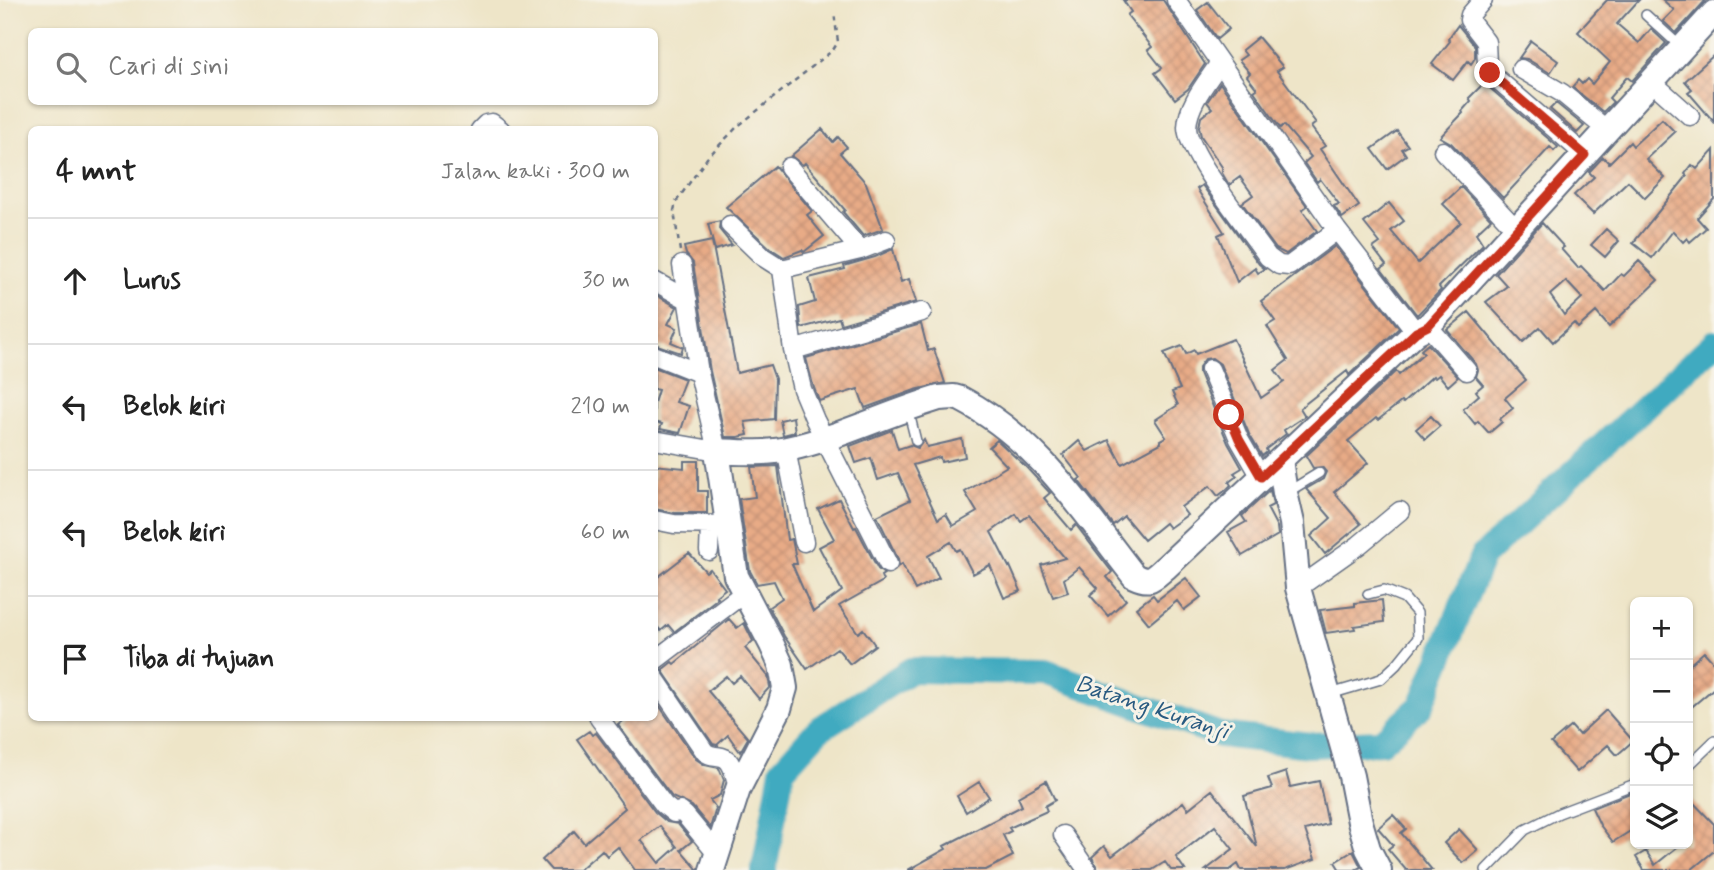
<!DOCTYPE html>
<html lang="id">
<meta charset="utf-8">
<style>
:root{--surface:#fff;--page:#f2f2f2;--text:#222;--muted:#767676;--line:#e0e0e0}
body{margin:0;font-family:Mynerve,sans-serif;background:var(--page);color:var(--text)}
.controls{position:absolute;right:21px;bottom:21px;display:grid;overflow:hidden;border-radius:10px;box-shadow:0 2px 5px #0004}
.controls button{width:63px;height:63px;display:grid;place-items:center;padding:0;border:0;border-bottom:2px solid var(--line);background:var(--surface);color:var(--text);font:35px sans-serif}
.stop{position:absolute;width:21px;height:21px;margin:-16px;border:5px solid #c8321e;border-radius:50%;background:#fff}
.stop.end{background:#c8321e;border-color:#fff;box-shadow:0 2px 7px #0008}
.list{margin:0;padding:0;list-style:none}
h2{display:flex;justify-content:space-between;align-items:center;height:91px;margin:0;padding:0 28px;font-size:30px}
h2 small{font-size:23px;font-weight:400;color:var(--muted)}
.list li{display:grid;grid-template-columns:46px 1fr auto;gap:21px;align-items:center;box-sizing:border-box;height:126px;padding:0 28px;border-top:2px solid var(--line)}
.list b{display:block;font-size:26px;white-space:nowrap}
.list em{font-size:23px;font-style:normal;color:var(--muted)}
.icon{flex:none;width:38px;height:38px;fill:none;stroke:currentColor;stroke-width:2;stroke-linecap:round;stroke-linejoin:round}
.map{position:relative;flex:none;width:1714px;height:870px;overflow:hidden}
.search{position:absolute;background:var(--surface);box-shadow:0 2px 5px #0004;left:28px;top:28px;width:630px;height:77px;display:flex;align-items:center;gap:18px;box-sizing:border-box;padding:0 24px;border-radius:10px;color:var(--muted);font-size:26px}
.panel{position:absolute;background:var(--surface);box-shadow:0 2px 5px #0004;left:28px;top:126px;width:630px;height:595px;border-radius:10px}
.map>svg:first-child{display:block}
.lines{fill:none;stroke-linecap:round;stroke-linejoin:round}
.river{stroke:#40aac0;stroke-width:26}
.building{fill:url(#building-cross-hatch);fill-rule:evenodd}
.lane-casing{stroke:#656f83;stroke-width:12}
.street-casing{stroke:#656f83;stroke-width:21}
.secondary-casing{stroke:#656f83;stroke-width:28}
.path{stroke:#656f83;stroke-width:2.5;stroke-dasharray:5 5;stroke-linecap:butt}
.lane{stroke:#fff;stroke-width:9}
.street{stroke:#fff;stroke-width:18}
.secondary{stroke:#fff;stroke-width:24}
.route{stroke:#c8321e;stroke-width:9}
.labels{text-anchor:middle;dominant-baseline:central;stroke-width:6;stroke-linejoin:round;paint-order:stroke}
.water-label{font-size:24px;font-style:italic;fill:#285a80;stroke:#f7f3e8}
</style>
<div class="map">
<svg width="1714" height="870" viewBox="0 0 1714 870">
<defs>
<pattern id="building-cross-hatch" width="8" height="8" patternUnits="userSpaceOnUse" patternTransform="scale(1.75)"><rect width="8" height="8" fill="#e8ab86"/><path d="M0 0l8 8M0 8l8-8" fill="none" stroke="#c69376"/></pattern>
</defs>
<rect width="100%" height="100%" fill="#f7f3e8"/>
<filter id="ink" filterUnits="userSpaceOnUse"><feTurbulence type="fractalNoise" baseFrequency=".0143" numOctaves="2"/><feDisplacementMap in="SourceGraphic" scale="14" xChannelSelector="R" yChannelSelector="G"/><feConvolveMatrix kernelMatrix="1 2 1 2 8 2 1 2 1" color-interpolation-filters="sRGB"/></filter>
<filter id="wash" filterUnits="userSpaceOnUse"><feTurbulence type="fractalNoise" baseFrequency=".00686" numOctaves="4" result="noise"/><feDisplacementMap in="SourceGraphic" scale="28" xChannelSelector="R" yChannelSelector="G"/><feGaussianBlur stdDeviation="1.57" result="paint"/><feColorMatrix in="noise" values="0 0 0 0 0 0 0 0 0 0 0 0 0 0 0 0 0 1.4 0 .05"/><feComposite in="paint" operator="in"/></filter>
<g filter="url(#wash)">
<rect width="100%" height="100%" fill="#eee5c8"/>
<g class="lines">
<path class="river" d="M764,870L782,770L818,730L911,670L1045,672L1220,735L1310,745L1381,742L1421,706L1482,557L1714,343"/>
</g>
<g id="blocks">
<path class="building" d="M1123,0H1163L1205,64L1188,89L1175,99L1155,73L1162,68L1148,50L1152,47L1127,15L1131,12Z
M1607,0H1639L1617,24L1639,43L1651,29L1666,43L1632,81L1627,77L1609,98L1613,102L1603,112L1572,87L1578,80L1582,84L1587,79L1592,84L1610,62L1578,32Z
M1663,0H1706L1676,33L1663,21L1674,10Z
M1208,2L1229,29L1217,39L1197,10Z
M1458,25L1475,46V58L1471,64L1468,61L1453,80L1432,64L1450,41L1448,39Z
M1258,37L1283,67L1277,71L1316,123L1311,127L1325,146L1320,149L1359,206L1342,218L1334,206L1339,204L1320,179L1317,182L1304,163L1311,157L1284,125L1280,128L1254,91L1257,89L1247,76L1250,73L1239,60L1246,55L1242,50Z
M1531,41L1558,61L1550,73L1527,59L1519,58Z
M1714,55V122L1688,92L1692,89L1685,81Z
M1220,83L1307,206L1302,210L1317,231L1286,254L1276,249L1242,203L1253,195L1240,177L1229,185L1222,173V167L1201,136L1199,127L1201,117L1212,108L1207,102Z
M1484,83L1558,147L1554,151L1550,147L1503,198L1451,143L1440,137L1463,113L1462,111L1471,101L1469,98Z
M1556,103L1584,126L1577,133L1550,109Z
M1662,119L1675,132L1646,159L1665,178L1645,198L1628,181L1593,214L1574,195L1594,177L1589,172L1603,157L1609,163L1630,142L1633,146Z
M822,129L833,142L838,137L847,147L840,153L866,183L883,229L863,236L843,212L845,210L805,163L803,165L791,156Z
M1397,131L1408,146L1402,149L1406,155L1387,169L1372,149Z
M1714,150V199L1697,218L1706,228L1690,242L1687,238L1683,242L1673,231L1652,258L1633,243L1687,176L1685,174L1692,165L1697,169Z
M775,166L812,211L807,215L824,236L804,252L802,250L784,257L770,248L726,207Z
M1202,185L1259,264L1265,269L1258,273L1255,268L1237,282L1218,235L1224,232L1197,189Z
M1461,187L1491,219L1476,233L1483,244L1439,287L1441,290L1417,315L1381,269L1386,265L1373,248L1380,243L1364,223L1389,203L1404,221L1391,231L1418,263L1461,222L1443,204Z
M720,221L719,229L732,245L715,250L708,224Z
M1542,223L1564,247L1561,249L1578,268L1581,266L1605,291L1621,274L1624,276L1639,261L1658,280L1609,327L1596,312L1578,328L1574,323L1553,342L1540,327L1523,342L1486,302L1507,286L1496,274ZM1566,281L1582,298L1564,315L1550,295Z
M1606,229L1619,241L1605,257L1591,245Z
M712,241L737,373L770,365L775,379L774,419L745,422L748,435L738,437H725L710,371L693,263L686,254L684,247Z
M1335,246L1399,328L1349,375L1347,371L1300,408L1305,416L1284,430L1286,434L1266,449L1267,452L1262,456L1249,434L1220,364L1212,358L1205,359L1199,367V373L1228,443L1242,468L1234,473L1237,476L1229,482L1231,485L1226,490L1218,496L1210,486L1181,507L1187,515L1169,528L1165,523L1144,540L1124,516L1113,525L1078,480L1081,478L1063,455L1079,441L1087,451L1109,440L1122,464L1161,443L1160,440L1166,437L1155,420L1178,405L1172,392L1180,389L1164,353L1182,346L1186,354L1194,350L1196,354L1233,339L1261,398L1284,382L1275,370L1288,360L1267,326L1275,321L1261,301Z
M893,249L901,282L909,279L916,302L841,324L839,318L801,328L799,307L815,302L809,278L845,269L844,266L875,257Z
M654,294L677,307L668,324L677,328L671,342L683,347L681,353L654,344Z
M1469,312L1526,380L1505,398L1513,408L1500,419L1502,422L1489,433L1478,421L1475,424L1463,409L1479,395L1476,391L1483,385L1476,377L1478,370L1476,364L1447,330Z
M921,324L928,351L934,349L945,383L915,390L865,408L858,389L819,401L813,385L806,358Z
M1428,344L1458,377L1448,386L1439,375L1435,378L1433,376L1403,403L1401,402L1378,420L1376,418L1348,441L1368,463L1334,492L1361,524L1325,554L1311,536L1331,518L1306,489L1323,479L1326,472L1322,467L1313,468L1306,456L1396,371L1399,375L1418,358L1424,353L1421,350Z
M654,367L685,379L676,402L689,406L680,433L660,429L662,424L654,422V403L658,390L654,389Z
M1431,416L1440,426L1425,439L1416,429Z
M793,417L795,432L783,435L780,420Z
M892,430L898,449L910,445L918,448L924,440L927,447L962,439L965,457L941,462L940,457L913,465L938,519L946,514L953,526L977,512L965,492L1007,466L989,447L997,440L1025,466L1050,493L1044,498L1071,530L1076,525L1112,572L1107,577L1126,600L1108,616L1090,595L1098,588L1079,567L1064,579L1068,592L1053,597L1041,565L1065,558L1029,515L1021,521L1016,514L991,532L1009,567L1010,566L1021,591L1004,598L990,565L973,574L960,549L956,551L951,542L928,556L939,578L915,590L902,564L899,566L898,559L877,516L910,500L898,473L878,480L871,458L856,463L850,446Z
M684,461H698V491H707V513H675L654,509V465L684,468Z
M778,466L787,540L792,539L797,564H792L813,612L842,591L819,547L834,539L818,509L839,499L854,528L856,527L878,569L884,574L881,576L883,581L839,606L858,633L863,629L875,645L850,664L837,648L807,669L784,636L769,607L782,598L774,581L757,584L750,571L739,499L755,497L751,467Z
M1270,490L1273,505L1267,508L1277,527L1278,535L1242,556L1228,532L1246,522L1242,516Z
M689,553L706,572L710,569L725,589L716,596L718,598L674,632L668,625L661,631L654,623V580Z
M1186,578L1201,597L1184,610L1177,601L1149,624L1136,608L1153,595L1157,600Z
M1382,600L1384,622L1354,626L1355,629L1326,633L1320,610L1355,606V603Z
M729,619L737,628L744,623L753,641L745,648L768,676L770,687L759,699L740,676L732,683L726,676L708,691L748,738L740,752L728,735L717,745L713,744L662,670L672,662L674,664Z
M1704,652L1714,663V688L1688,710V666Z
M654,698L696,759L705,765L719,768L724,780L720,795L710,800L716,808L710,828L692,806L672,797L618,725L627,718H654Z
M1606,710L1633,741L1617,755L1608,745L1577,772L1551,743L1571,726L1579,735Z
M589,731L592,735L596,733L655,812L667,822L678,824L692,841L681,850L698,870H635L618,847L607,856L602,850L579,870H551L542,860L574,831L584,843L625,808L577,739ZM660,826L677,847L659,863L641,840Z
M1286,772L1290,787L1319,781L1328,824L1305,830L1315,859L1285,870H1241L1238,864L1230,870H1206L1233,849L1215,826L1176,857L1185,870H1171L1165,862L1152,870H1098L1092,857L1104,846L1112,856L1183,802L1188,809L1212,790L1257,847L1244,796L1272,788L1268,778Z
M1046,781L1055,800L1045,806L1047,811L1009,828L1011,831L1003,835L1013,856L986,870H908L946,849L944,846L1022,806L1018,797Z
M979,782L989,797L966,812L957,796Z
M1635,791V828L1613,842L1600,825L1592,808Z
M1688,797L1714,824V851L1691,870H1644L1636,857L1646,851L1655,865L1681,844H1688Z
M1393,815L1406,829L1401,833L1432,870H1406L1388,849L1393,845L1378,828Z
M1459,829L1478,850L1463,863L1444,843Z
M1353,851L1361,867L1355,870H1340L1335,862Z"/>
</g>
</g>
<g filter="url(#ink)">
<use href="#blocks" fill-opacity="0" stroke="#656f83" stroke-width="2"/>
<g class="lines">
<g class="lane-casing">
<path id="lane" d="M1646,15L1681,47
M908,409L916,441
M1286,493L1319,473
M1330,694L1381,679L1397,664L1418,638L1417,613L1404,598L1384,590L1368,594
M1688,766L1714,741
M1486,870L1525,830L1559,813L1635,784"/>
</g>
<g class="street-casing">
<path id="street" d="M1176,0L1337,230L1416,332
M1483,0L1470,15L1469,20L1486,42L1487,64L1490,73L1585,155
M1219,64C1207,82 1188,104 1187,127C1187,154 1251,232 1268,257L1279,265L1289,266L1337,230
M1521,69L1562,93L1607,130
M1652,82L1690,116
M480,130L486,124L492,123L501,130
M1443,151L1516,229
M789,167L860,250
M730,225L763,257L782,269
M886,240L860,250L782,269L793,350L802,389L815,420L888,564
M654,281L688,300
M1428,326L1467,371
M793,350L922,312
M654,355L699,373
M1210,369L1239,439L1261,477
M654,440L717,451L699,373L682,265
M786,449L804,542
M654,520L674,524L727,525
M709,551L710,526
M1298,588L1359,545L1400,511
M654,661L744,593
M654,677L705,752C711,757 714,755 722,757C734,760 735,778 738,789
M599,718L664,805L674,813L680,811L685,815L717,854
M1063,835L1087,870"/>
</g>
<g class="secondary-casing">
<path id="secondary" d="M712,870L738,789L779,709L785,688L781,665L772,645L736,576L717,451C740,452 764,454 787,449C839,438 888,413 939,398L954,397L961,399C1038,439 1082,510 1134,576C1151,584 1153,578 1166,567L1280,460
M1379,870L1368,849L1360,822L1351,776L1298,588L1292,523L1285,493L1280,460L1416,332L1428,326L1714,13"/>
</g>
<path class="path" d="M680,251L674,211L676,202L707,158L737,127L833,50L838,42L834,12"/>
<use href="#lane" class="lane"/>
<use href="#street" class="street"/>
<use href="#secondary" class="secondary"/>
</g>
</g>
<g class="lines" filter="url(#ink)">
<path class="route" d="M1229,415L1239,439L1261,477L1416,332L1428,326L1585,155L1490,73"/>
</g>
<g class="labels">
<g class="water-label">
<text transform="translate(1152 708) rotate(18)">Batang Kuranji</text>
</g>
</g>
</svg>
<div class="controls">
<button>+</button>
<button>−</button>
<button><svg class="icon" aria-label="locate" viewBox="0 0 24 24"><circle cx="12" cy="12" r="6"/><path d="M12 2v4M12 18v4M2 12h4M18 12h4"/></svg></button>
<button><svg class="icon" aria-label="layers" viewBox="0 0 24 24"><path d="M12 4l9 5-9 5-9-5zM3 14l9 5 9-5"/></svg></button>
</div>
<div class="stop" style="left:1229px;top:415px"></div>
<div class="stop end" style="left:1490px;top:73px"></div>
<div class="search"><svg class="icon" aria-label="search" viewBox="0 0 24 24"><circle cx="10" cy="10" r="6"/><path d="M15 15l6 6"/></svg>Cari di sini</div>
<section class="panel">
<h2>4 mnt<small>Jalan kaki · 300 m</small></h2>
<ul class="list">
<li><svg class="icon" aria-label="ahead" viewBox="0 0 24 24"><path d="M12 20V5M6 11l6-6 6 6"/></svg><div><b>Lurus</b></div><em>30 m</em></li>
<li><svg class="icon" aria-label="left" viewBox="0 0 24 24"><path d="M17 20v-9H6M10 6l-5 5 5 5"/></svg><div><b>Belok kiri</b></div><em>210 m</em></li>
<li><svg class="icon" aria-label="left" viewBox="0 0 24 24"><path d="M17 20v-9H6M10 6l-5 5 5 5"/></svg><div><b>Belok kiri</b></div><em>60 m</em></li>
<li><svg class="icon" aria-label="arrive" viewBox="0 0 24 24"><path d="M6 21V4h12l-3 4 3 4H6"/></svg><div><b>Tiba di tujuan</b></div></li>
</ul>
</section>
</div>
